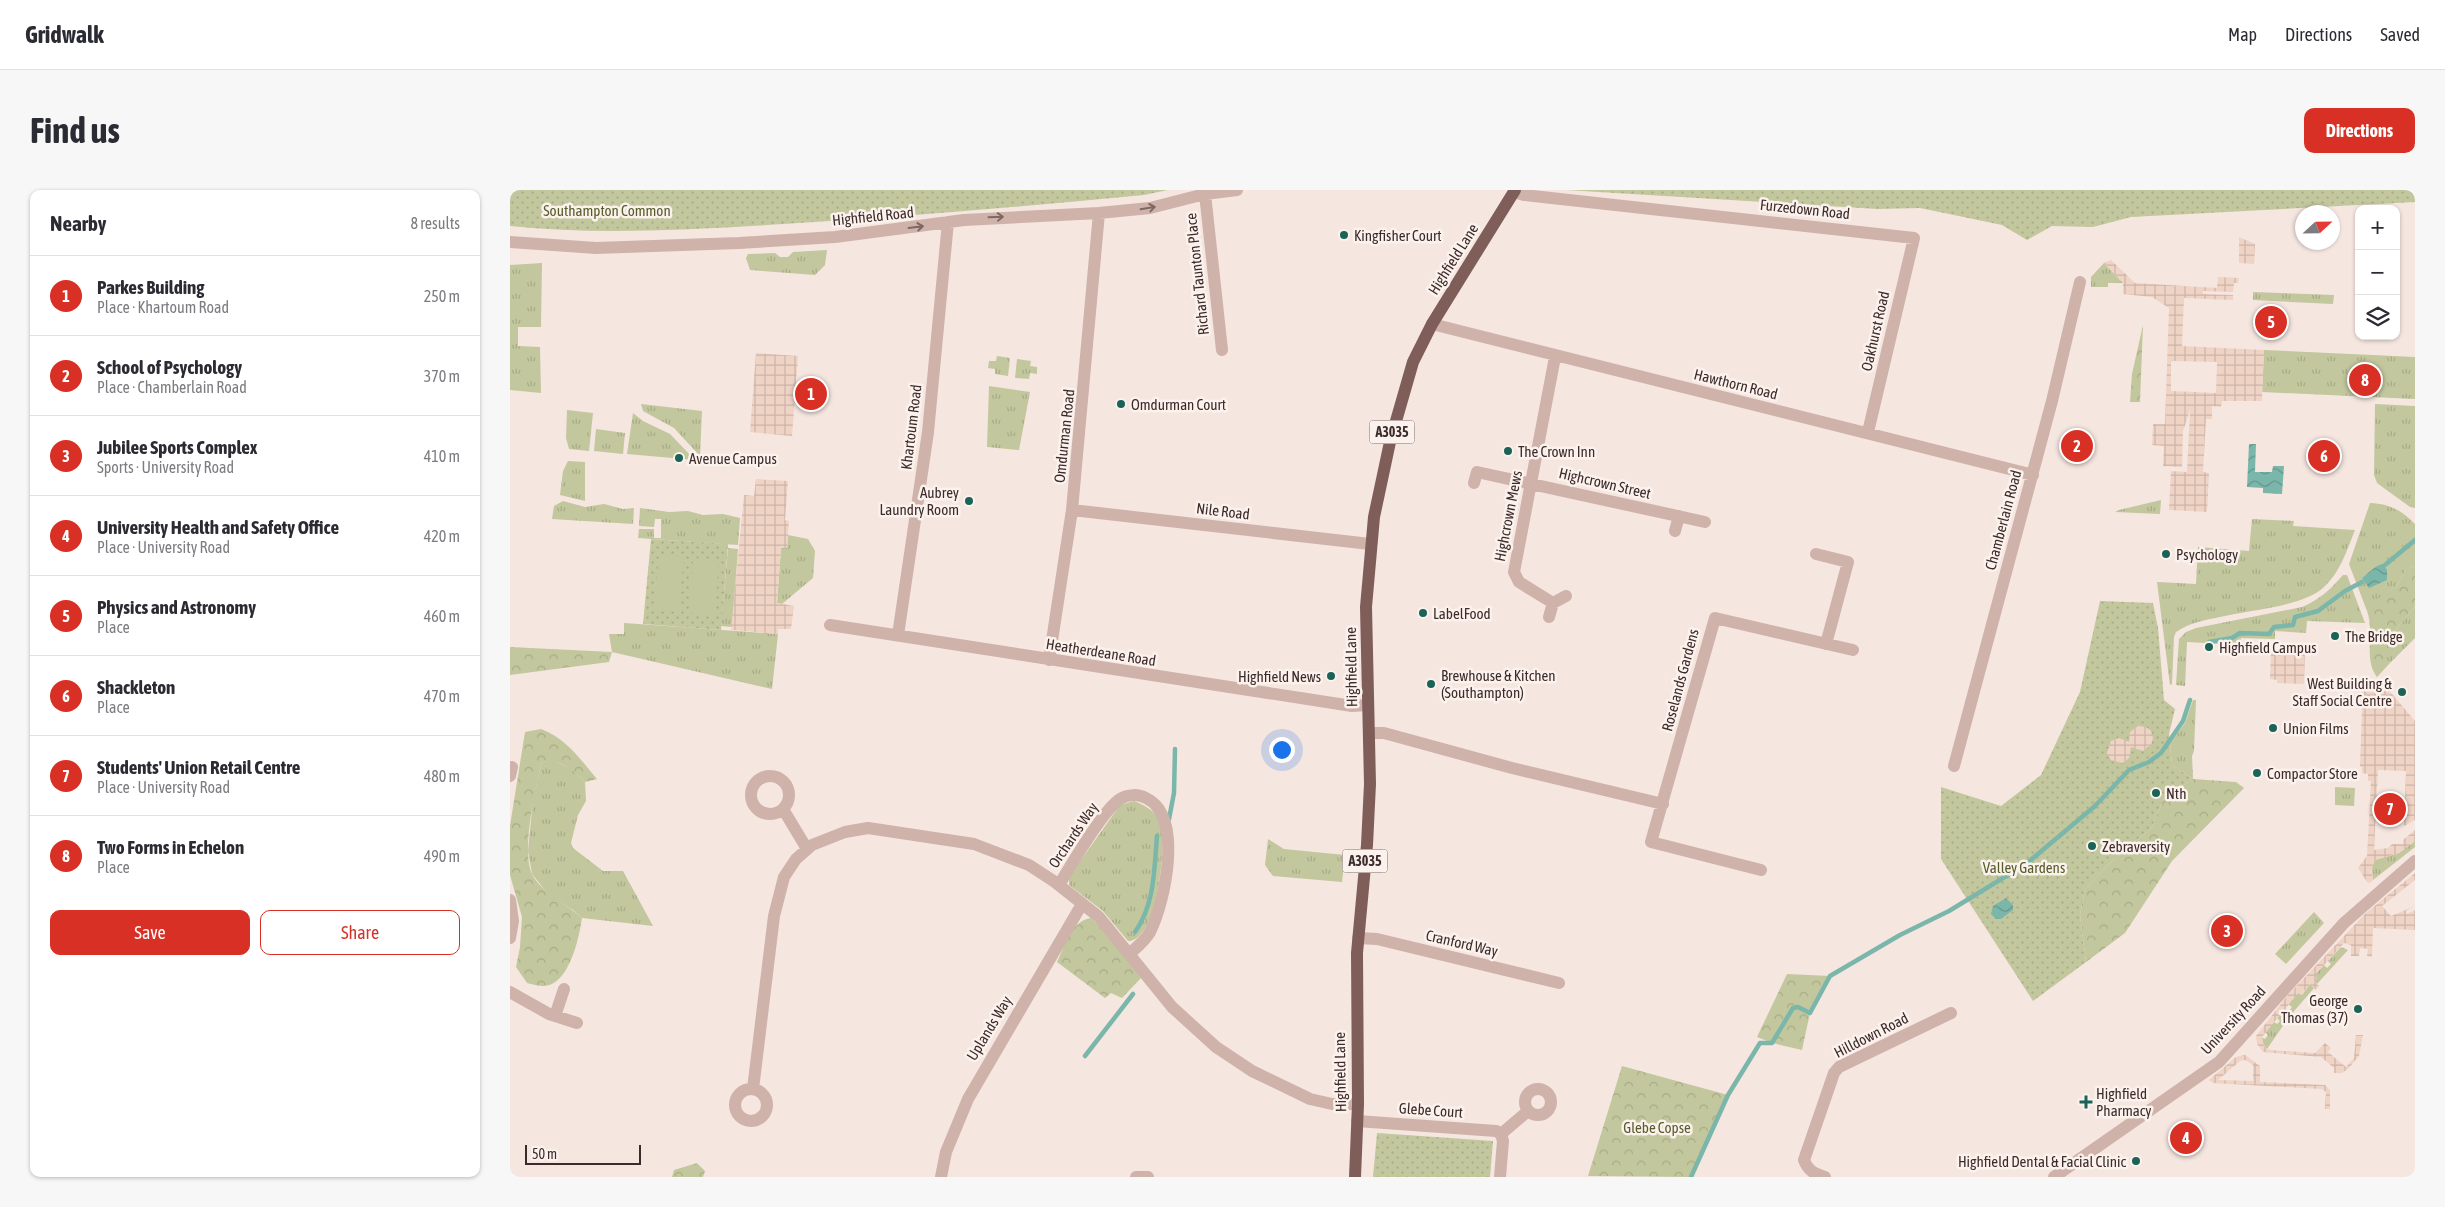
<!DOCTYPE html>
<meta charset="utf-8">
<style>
:root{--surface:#fff;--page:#f7f7f7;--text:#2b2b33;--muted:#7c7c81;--line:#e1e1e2;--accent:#d93025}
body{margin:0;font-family:"Asap Condensed",sans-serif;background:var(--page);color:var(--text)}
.controls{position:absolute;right:15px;top:15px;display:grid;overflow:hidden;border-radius:10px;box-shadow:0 1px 4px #0004}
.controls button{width:45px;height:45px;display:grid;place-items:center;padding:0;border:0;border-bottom:1px solid var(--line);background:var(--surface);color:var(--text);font:25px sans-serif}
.compass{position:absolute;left:1785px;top:15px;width:45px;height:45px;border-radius:50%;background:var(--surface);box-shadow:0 1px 4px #0004;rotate:68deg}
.scale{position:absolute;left:15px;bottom:12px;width:116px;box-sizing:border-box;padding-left:5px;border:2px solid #3c2b2a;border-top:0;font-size:14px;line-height:18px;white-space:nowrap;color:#3c2b2a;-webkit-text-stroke:4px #fcf2ed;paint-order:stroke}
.you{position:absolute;left:771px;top:559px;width:18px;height:18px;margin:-12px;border:4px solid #fff;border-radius:50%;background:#1a73e8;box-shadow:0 0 0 8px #1a73e833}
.badge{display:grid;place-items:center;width:32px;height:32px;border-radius:50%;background:var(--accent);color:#fff;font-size:16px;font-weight:700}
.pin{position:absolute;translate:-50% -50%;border:2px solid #fff;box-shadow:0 1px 5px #0006}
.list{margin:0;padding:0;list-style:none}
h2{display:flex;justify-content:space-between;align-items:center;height:65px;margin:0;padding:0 20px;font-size:21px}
h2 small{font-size:16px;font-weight:400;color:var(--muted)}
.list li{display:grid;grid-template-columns:32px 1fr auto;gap:15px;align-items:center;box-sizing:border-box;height:80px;padding:0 20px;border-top:1px solid var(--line)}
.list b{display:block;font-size:19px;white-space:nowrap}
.list p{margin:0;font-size:16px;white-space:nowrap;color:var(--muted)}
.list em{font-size:16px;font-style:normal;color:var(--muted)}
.actions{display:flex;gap:10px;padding:15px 20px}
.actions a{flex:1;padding:11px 0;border:1px solid var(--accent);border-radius:10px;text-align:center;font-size:18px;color:var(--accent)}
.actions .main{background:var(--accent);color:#fff}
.icon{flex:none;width:28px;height:28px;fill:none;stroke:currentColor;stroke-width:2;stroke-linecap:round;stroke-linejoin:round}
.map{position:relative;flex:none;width:1905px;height:987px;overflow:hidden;border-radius:10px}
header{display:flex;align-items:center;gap:30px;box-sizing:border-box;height:70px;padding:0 25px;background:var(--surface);border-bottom:1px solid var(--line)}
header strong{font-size:24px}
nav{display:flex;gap:28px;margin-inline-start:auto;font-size:18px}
.intro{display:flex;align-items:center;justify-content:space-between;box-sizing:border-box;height:120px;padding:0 30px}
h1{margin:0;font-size:35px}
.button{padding:12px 22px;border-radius:10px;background:var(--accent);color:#fff;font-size:18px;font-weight:700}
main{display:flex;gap:30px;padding:0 30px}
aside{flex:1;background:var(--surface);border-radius:10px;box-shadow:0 1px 4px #0004}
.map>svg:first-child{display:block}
.grass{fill:url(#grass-tufts)}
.forest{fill:url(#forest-crowns)}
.park{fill:url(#park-dots)}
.pitch{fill:#c2c79d}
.plaza{fill:url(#plaza-grid);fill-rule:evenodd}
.water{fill:url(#water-waves)}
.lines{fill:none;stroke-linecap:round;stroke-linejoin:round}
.stream{stroke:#7bb6ab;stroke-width:4.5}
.minor{stroke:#cfb2aa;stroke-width:12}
.major{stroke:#7f5e5a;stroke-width:12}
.oneway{stroke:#7e6864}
.poi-dot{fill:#1b6257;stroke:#fcf2ed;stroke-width:2}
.labels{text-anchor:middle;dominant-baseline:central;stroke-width:5;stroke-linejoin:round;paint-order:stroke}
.shield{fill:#fcf2ed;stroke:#766764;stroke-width:1}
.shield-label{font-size:14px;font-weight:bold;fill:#3c2b2a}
.street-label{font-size:15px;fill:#3c2b2a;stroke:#fcf2ed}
.park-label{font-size:15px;fill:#565d2b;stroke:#fcf2ed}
.poi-label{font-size:15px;fill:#3c2b2a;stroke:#fcf2ed;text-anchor:start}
</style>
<header>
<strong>Gridwalk</strong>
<nav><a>Map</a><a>Directions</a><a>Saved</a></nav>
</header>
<div class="intro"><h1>Find us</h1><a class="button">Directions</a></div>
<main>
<aside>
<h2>Nearby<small>8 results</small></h2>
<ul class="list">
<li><span class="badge">1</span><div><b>Parkes Building</b><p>Place · Khartoum Road</p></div><em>250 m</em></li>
<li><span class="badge">2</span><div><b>School of Psychology</b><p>Place · Chamberlain Road</p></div><em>370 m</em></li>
<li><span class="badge">3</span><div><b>Jubilee Sports Complex</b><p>Sports · University Road</p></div><em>410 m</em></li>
<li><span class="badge">4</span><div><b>University Health and Safety Office</b><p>Place · University Road</p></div><em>420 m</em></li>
<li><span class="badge">5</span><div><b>Physics and Astronomy</b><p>Place</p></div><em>460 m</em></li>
<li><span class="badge">6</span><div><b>Shackleton</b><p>Place</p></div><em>470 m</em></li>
<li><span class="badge">7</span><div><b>Students' Union Retail Centre</b><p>Place · University Road</p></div><em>480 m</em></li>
<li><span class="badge">8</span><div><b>Two Forms in Echelon</b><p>Place</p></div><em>490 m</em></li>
</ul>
<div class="actions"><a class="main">Save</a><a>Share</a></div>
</aside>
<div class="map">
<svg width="1905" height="987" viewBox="0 0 1905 987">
<defs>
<pattern id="grass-tufts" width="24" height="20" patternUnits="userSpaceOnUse" patternTransform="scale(1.25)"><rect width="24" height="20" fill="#c2c79d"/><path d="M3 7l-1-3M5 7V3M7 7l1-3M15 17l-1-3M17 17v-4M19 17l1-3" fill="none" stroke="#a8ab87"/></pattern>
<pattern id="forest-crowns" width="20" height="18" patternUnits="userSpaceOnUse" patternTransform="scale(1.25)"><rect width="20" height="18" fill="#c2c79d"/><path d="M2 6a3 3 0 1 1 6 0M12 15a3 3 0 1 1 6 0" fill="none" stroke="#a8ab87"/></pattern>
<pattern id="park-dots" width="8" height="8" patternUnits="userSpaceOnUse" patternTransform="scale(1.25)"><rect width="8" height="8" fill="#c2c79d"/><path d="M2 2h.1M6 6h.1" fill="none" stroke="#a8ab87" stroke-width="1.8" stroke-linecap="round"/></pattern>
<pattern id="plaza-grid" width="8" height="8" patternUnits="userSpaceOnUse" patternTransform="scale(1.25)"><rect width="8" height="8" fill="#efd3c5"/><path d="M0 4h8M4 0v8" fill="none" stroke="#ceb5a9"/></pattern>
<pattern id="water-waves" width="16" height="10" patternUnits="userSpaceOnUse" patternTransform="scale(1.25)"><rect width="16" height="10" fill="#7bb6ab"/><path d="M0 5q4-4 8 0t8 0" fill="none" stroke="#66948b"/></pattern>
</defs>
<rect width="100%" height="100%" fill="#f5e6e0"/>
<path class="grass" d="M317,60L315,75L305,85L240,80L236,68L238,64L265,63L270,67H278L283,62Z
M32,73L31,137H8V156L30,157L31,203L0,200V75Z
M1594,73L1613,93H1598V97H1581V87Z
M1743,102L1824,105L1823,114L1743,110Z
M1754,160L1905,167V209L1752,202Z
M487,166L500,168L498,186L485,184V179L478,178L479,171H486Z
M507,169L521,171L520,176L527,177V184L520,183L519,189L505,188Z
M479,196L520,202L509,260L477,257Z
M131,214L192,221L190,266L164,238L133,221Z
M1865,214L1905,216V318L1900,317L1867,293L1864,285Z
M57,220L83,223L79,261L59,259L56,248Z
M123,223L133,231L160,244L185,270L117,264Z
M86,239L115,243L113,264L84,261Z
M58,271L75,272V311L50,305L53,281Z
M1651,310L1650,324L1605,322L1609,320Z
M53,311L75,317L94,314L113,319L124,318L123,334L42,329L44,316Z
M1860,313C1880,314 1891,320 1905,334V376L1896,379L1887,396L1871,407L1857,421L1839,374Z
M130,318L159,322L178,321L193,325L213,324L230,328L228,355L128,348L129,339H144V348H151V329H145L144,337L129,336Z
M1742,329L1784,331L1783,336L1845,340C1837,360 1830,383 1813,398C1791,417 1739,420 1710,427C1695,430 1679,433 1666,442L1664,447L1662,494L1660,495L1647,392L1686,394L1688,357L1739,361Z
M278,345L298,349L305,361L303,388L272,414L267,413L271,358H277Z
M218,358L228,359L222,437L211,436Z
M1833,385H1837L1855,433L1797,431L1796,443L1765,441V449L1731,448L1730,455L1677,452L1675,496L1666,495L1669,449L1676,442L1686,438L1792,417C1809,410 1821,399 1833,385Z
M1905,417V448L1880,473L1874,468L1883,456L1886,439Z
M114,433L268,444L262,499L102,462L99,444H114Z
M1683,510H1686L1684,561L1682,566L1683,589L1662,575L1660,553L1675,533Z
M43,570L61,579L75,592L76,611L68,625L61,653L63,658L93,681H113L143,736L72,728L63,720L38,704L22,684L18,661L23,609L32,572Z
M1825,597L1845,598L1844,616L1825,615Z
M624,611C634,615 646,621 650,632C657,654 648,751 618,751L593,721L559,695V687L610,615Z
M758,649L774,659L835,665L832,692L763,686L755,675Z
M1905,651V657L1863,690L1862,677L1865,670L1889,663Z
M1804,722L1814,733L1776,774L1765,764Z
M1831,757L1838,760L1807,794L1804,791V785L1814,775L1817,778L1821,774L1818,771Z
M1800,794L1804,798L1779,827L1757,859L1751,851V847L1755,849L1758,845L1755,842L1764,832L1767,834L1770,831L1767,828L1775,818L1779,821L1782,817L1778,814L1788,803L1792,805Z"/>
<path class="forest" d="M1633,135L1630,212H1620L1622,184Z
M1905,376V417L1886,439L1883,456L1875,468L1880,473L1867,487C1853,469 1865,442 1857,421L1870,407L1887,396L1896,379Z
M0,457L102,462L99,472L0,485Z
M31,539C57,549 70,569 87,589L75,592C62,580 50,568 32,572C26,596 10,664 23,686C35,705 56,713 72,728C69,748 59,796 33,796C28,796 22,794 17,793L6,777L10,757L12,727L0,685V636L15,542Z
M1683,589L1726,592L1734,598L1662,671L1615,743L1576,772L1570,725L1575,699L1602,671L1641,639L1654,608Z
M581,728L598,744L631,788L612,808L601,803L595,808L547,772C555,756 561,731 581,728Z
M1277,784L1320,786L1300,823L1292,860L1262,853L1247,847Z
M1112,876L1218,905L1181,987L1078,986Z
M187,973L195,981L193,987H162L164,980Z"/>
<path class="park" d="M0,0H658L634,5C509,17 383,28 257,35C171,40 86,45 0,36Z
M1056,0H1905V12L1621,27L1583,37L1542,36L1517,50L1492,35L1410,18L1368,19Z
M141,349L218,354L211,440L133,434Z
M1590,411L1643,413L1648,438L1654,510L1665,519L1659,544L1662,575L1683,589L1654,608L1641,639L1602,671L1575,699L1570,725L1576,772L1523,811L1431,669V597L1491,616L1531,585L1570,502Z
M867,943L983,951L980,987H863Z"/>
<path class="pitch" d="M149,365L174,367L169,422L144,420Z
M183,368L209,369L205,425L179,423Z"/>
<path class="plaza" d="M1729,47L1745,54L1744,74L1729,73Z
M1601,70L1625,93L1707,98L1708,87L1729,88L1728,93H1724L1723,102L1693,101V104L1723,105V110L1674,108L1672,156L1754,160L1752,211H1712L1711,217L1702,216V229H1696L1693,282L1699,283L1697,322L1659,320L1661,281L1677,282L1680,220L1673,241L1672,277L1653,276L1654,256L1642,255L1643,234H1655L1659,118L1642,107L1613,104V93L1594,73ZM1664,171L1707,172L1706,203L1661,201V172Z
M246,163L288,166L282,246L240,242Z
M246,289L278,291L275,330L279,331L278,345L277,358H271L267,413L284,416L281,439H268V444L221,440L234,305L244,306Z
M1761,459L1795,460L1794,494L1767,493V490L1760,489Z
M1877,498L1905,531V630L1894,636L1896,581L1868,580L1864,660L1878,658L1882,654H1893V650L1905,640V651L1889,663L1865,670L1862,677L1863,690L1860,693L1857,692L1848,678L1857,666L1861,591H1858V584L1852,583V577H1850L1852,517L1840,516L1841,505H1852L1853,499Z
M1628,536L1636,537L1641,541L1643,548L1641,555L1633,561L1621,557L1619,568L1613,573L1601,570L1597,563L1601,551L1609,548L1619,552L1620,542Z
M1905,683V690L1872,716L1881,726L1905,716L1896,721L1897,724L1905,720V740L1863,738L1862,767L1857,766L1858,759L1850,758L1849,766H1841V755L1834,753L1805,785L1807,788L1804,791L1809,796L1806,800L1800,794L1791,805L1788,803L1752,847L1754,856L1760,860L1805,863L1815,853L1821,858L1818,862L1836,877L1844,868L1846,845H1853L1849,866L1838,879L1832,883H1824V878L1811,867L1753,862L1747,854L1746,846L1777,806L1856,723Z
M1735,865L1750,876V892L1815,895L1820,900V919H1815L1816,902L1812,899L1703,893L1699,890L1726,867ZM1735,870L1743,875V891L1708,890L1730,871Z"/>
<path class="water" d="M1739,254H1746L1745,282H1762L1763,276H1774L1772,304L1753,303V298L1737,297Z
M1873,374L1877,380V390L1859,398L1852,388C1858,384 1865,375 1873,374Z
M1496,708L1503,715V720L1491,729H1486L1481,724L1483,716Z"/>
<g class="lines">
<path class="stream" d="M1875,375L1905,350
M1699,452L1722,448L1730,443L1759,444L1764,437L1783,435L1785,427L1808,421L1835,401L1852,392
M659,629L664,603L665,559
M625,742C645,714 644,680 647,646
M575,866L623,804
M1181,987L1218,905L1250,853H1262L1283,818L1288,817L1300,823L1320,786L1390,745L1439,721L1516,674L1585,616L1619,580L1639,572L1651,563L1673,531L1680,510"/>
<path class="minor" d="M1004,2L1014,5L1404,48L1358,242
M695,4L712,160
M0,52L86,58L229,53L325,47L454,30L589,23L640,18L695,4L727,0
M922,134L1523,285
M1045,167L1004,382L1009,392L1043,413L1056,406
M964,293L967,282L1195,332
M562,320L860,354
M1165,341L1169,326
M1306,364L1338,372L1316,454
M1039,427L1043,413
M320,435L842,516L857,515
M388,445L418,242L438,32
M539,470L562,320L589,23
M859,543H874L1002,578L1153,614
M1444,576L1542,211L1570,92
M241 605a19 19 0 1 1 38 0a19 19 0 1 1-38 0Z
M0,586L2,577
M273,619L297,659
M1251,680L1141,652L1205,428L1343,460
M549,695C561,675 593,620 610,609C618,604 628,604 636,608C674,626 655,712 640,742C635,751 627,757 619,764
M0,710L3,731L0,748
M848,748L867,749L1049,793
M0,802L39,824L67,833
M45,826L54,799
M225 915a16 16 0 1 1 32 0a16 16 0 1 1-32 0Z
M243,899L264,726L274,687L286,669L302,655L335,642L358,638L464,654L519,675L545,692L589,727L662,817L706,857L742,881L800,909L822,914H848
M1015 912a13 13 0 1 1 26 0a13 13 0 1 1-26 0Z
M847,931L986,941L991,944L993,951L990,987
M991,944L1018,921
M431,987L436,962L458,909L572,714
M626,987H638
M1315,987C1305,984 1298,981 1294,970L1324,883L1329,877L1441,823
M1544,987L1709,872L1834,733L1905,671"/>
<path class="major" d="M845,987L848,914L847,763L857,655L860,594L856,417L864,327L880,252L903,172L922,134L1005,0"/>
</g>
<defs><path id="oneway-shaft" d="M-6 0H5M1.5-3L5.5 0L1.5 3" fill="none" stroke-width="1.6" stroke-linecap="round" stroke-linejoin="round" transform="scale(1.25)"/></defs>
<g class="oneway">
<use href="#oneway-shaft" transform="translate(638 18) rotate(-9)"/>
<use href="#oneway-shaft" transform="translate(486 27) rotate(-2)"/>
<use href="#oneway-shaft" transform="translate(406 37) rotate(-7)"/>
</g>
<g class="poi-dot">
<circle cx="834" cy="45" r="5"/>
<circle cx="611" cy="214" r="5"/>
<circle cx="998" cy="261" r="5"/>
<circle cx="169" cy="268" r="5"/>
<circle cx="459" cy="311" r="5"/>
<circle cx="1656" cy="364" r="5"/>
<circle cx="913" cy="423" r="5"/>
<circle cx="1825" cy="446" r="5"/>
<circle cx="1699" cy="457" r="5"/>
<circle cx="821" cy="486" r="5"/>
<circle cx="921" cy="494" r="5"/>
<circle cx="1892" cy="502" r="5"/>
<circle cx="1763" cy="538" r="5"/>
<circle cx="1747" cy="583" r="5"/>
<circle cx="1646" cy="603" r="5"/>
<circle cx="1582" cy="656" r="5"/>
<circle cx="1848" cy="819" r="5"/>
<path d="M1573.5 904.5h5v5h5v5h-5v5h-5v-5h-5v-5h5z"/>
<circle cx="1626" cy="971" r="5"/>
</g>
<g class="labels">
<g class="shield">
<rect x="859.5" y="230.5" width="45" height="23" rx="4"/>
<rect x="832.5" y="659.5" width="45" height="23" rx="4"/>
</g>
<g class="shield-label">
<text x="882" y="242">A3035</text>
<text x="855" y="671">A3035</text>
</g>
<g class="street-label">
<text transform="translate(1295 19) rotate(6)">Furzedown Road</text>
<text transform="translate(363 26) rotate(-6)">Highfield Road</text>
<text transform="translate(943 69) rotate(-58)">Highfield Lane</text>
<text transform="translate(687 84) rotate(-96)">Richard Taunton Place</text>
<text transform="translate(1365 141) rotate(-77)">Oakhurst Road</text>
<text transform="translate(1226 194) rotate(14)">Hawthorn Road</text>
<text transform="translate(401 237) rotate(-83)">Khartoum Road</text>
<text transform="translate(554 246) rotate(-84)">Omdurman Road</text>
<text transform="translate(1095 293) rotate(13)">Highcrown Street</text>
<text transform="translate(713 321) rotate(7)">Nile Road</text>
<text transform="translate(998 326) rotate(-79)">Highcrown Mews</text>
<text transform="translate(1493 330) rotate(-75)">Chamberlain Road</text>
<text transform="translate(591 462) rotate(9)">Heatherdeane Road</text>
<text transform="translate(841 477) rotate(-91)">Highfield Lane</text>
<text transform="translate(1170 490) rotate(-75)">Roselands Gardens</text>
<text transform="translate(563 645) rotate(-56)">Orchards Way</text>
<text transform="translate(952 753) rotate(13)">Cranford Way</text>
<text transform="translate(1723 830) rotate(-47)">University Road</text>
<text transform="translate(479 838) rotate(-59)">Uplands Way</text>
<text transform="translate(1361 845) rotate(-27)">Hilldown Road</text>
<text transform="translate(830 882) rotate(-91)">Highfield Lane</text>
<text transform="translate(921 920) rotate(4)">Glebe Court</text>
</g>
<g class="park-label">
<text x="97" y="20">Southampton Common</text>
<text x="1514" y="677">Valley Gardens</text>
<text x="1147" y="937">Glebe Copse</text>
</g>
<g class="poi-label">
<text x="844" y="45">Kingfisher Court</text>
<text x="621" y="214">Omdurman Court</text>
<text x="1008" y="261">The Crown Inn</text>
<text x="179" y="268">Avenue Campus</text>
<text x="449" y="302" text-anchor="end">Aubrey<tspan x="449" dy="17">Laundry Room</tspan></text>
<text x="1666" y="364">Psychology</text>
<text x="923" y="423">LabelFood</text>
<text x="1835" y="446">The Bridge</text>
<text x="1709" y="457">Highfield Campus</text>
<text x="931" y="485">Brewhouse &amp; Kitchen<tspan x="931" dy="17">(Southampton)</tspan></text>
<text x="811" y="486" text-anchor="end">Highfield News</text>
<text x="1882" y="493" text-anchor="end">West Building &amp;<tspan x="1882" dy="17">Staff Social Centre</tspan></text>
<text x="1773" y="538">Union Films</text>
<text x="1757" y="583">Compactor Store</text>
<text x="1656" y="603">Nth</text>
<text x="1592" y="656">Zebraversity</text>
<text x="1838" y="810" text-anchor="end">George<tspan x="1838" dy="17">Thomas (37)</tspan></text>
<text x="1586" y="903">Highfield<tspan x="1586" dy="17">Pharmacy</tspan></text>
<text x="1616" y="971" text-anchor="end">Highfield Dental &amp; Facial Clinic</text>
</g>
</g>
</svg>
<div class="controls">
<button>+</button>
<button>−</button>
<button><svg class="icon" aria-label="layers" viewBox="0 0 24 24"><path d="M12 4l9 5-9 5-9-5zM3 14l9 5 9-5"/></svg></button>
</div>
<svg class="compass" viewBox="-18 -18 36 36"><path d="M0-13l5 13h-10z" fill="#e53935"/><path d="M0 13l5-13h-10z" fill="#7c7c81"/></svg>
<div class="scale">50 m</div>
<div class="you"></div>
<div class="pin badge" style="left:301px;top:204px">1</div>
<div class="pin badge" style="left:1567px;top:256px">2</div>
<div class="pin badge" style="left:1717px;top:741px">3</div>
<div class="pin badge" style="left:1676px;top:948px">4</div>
<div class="pin badge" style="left:1761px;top:132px">5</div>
<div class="pin badge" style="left:1814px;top:266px">6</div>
<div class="pin badge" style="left:1880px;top:619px">7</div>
<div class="pin badge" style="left:1855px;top:190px">8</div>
</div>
</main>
